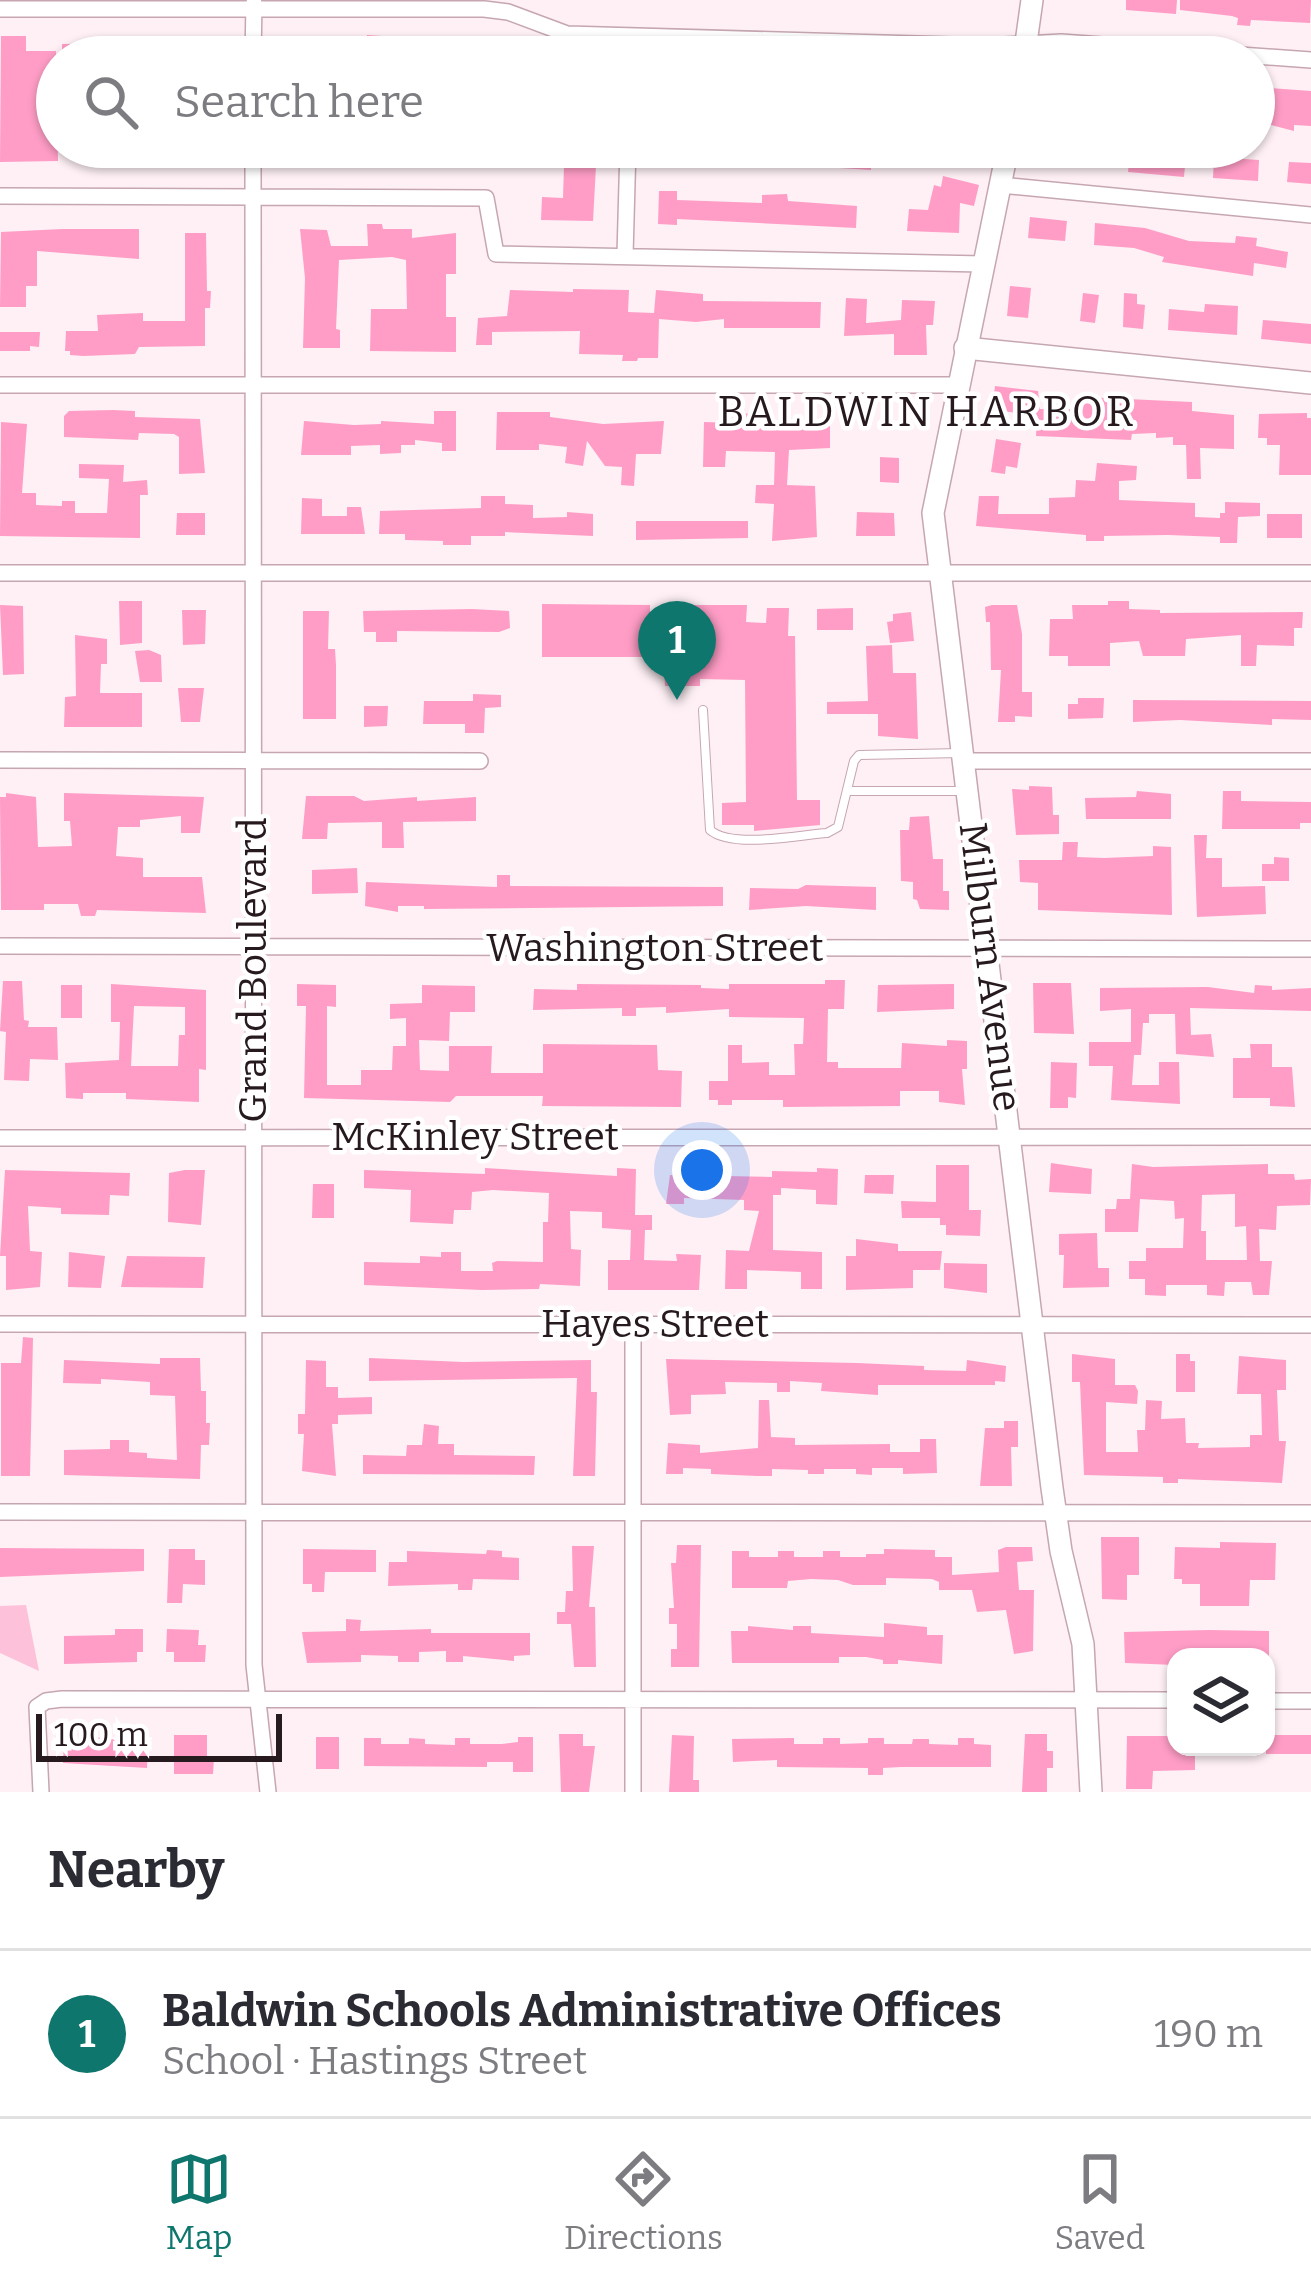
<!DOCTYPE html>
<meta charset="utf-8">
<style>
:root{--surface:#fff;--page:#f7f7f7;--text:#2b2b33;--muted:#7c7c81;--line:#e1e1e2;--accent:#0f766e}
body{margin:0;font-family:Bitter,serif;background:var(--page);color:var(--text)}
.controls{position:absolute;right:36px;bottom:36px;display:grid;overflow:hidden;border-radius:24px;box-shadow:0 3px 9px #0004}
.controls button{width:108px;height:108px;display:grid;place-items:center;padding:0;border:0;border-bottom:3px solid var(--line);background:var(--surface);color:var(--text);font:60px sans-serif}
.scale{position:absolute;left:36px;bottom:30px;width:246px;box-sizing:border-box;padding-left:12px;border:6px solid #261a1f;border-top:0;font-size:33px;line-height:42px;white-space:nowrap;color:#261a1f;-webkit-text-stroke:9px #fff;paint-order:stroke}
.you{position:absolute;left:702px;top:1170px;width:42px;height:42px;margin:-30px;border:9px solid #fff;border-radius:50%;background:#1a73e8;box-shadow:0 0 0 18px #1a73e833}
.badge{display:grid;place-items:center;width:78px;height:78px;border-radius:50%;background:var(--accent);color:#fff;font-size:39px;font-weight:700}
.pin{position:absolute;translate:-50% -99px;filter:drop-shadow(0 3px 6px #0008)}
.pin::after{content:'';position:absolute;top:63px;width:42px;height:36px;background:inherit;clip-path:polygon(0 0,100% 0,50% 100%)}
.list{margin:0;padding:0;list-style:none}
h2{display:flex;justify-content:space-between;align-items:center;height:156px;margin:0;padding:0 48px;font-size:51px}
h2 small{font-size:39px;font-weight:400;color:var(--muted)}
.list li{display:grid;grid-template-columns:78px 1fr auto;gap:36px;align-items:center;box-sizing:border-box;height:168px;padding:0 48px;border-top:3px solid var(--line)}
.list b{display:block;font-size:45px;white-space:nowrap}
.list p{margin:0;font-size:39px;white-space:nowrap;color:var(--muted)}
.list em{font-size:39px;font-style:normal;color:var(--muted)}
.icon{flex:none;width:66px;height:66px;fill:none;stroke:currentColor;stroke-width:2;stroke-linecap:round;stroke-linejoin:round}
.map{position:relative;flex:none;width:1311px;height:1792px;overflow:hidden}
.search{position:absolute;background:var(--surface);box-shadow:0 3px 9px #0004;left:36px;right:36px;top:36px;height:132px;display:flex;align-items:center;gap:30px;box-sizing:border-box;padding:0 42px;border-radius:66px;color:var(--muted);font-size:45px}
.sheet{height:324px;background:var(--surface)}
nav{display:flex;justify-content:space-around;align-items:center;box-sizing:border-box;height:168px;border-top:3px solid var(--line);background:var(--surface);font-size:33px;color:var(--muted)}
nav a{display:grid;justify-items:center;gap:6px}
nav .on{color:var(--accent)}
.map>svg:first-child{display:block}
.green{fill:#fdc2d9}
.building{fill:#ff9dc6;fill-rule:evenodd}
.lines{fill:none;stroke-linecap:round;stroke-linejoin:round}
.service-casing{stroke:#c6a6b2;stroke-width:10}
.minor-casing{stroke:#c6a6b2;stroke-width:18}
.tertiary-casing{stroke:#c6a6b2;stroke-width:24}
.secondary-casing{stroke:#c6a6b2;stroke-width:24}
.service{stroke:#fff;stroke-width:8}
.minor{stroke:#fff;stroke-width:15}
.tertiary{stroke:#fff;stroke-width:21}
.secondary{stroke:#fff;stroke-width:21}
.labels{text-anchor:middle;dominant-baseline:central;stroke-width:9;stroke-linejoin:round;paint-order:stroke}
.street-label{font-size:39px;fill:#261a1f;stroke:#fff}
.neighbourhood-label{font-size:42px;letter-spacing:3px;fill:#261a1f;stroke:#fff}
</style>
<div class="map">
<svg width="1311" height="1792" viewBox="0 0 1311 1792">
<rect width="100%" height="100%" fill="#fef0f5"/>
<path class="green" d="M26,1605L39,1671L0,1653V1606Z"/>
<path class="building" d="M1126,0H1177L1176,14L1126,10Z
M1180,0H1311L1310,23L1251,20L1250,26L1237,25L1238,18L1232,16L1180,10Z
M367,35L504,44V57H367Z
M1,36H26V51H56L58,161L0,162Z
M139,43L138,57H62V44Z
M302,43H337V57H302Z
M1270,88L1311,91V126L1294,125V131L1267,124L1268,111H1254V91L1270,92Z
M330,147H502L501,164L439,168L440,162L330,161Z
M573,147H593L592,166H596L593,221L541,220L542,197L563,198L564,165L573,166Z
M1056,147L1082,149L1081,168L1051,166Z
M825,152L872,155L871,170L824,167Z
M1130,152L1186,155L1184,177L1128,172Z
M1214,157L1259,160L1258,181L1213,178Z
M1289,162L1311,163V184L1287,182Z
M943,176L979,185L974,206L960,203L959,233L907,231L909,209L928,210L934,185L941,187Z
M659,191H677V200L762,203V195L787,194L788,201L857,206L856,228L677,219V225L658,224Z
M1030,217L1067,221L1065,241L1028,238Z
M1095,223L1145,228L1189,241L1235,243L1236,236L1257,238L1256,246L1288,252L1286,268L1254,263L1253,276L1162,262L1164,257L1134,248L1094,245Z
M367,224H382L383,229H412V238L456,233V274H446V317H456V352L370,351L371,309H407L406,260L392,257L339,260L336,329L340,330V348H303L305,278L300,229L327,230L331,246H368Z
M62,229H139V259L37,251V286H26V307H0L1,232Z
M185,233H206L207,291H211L210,308H205V346L139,347L135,354L83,356L70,355V351H65L66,331H98L97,315L143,313V321H185Z
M1010,286L1031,288L1028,318L1007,316Z
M573,289L629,290L628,312L654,313L656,290L703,294V301L821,302L820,328H724V319L696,322L659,319L658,358H638L637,361H622L623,355L579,354L580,331L492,332V345H476L478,318L507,316L510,290L573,292Z
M1083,293L1099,295L1095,323L1080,321Z
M1124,293L1137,294V304L1145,305L1143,329L1123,327Z
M846,298L867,299L866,323L901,320L902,300L935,301L933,325H926L927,355H894V334L844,336Z
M1205,304L1238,306L1237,335L1168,330L1169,309L1204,312Z
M1263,320L1311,324V344L1261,339Z
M0,332H40L39,347L30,346V351H0Z
M995,386L1038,391L1040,409H1083L1084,397L1192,402V411L1234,415V449L1200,448L1201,479H1187L1186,445H1173V437L1156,438V433L1132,434L1131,440L1036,436L1037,415L992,410Z
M113,410L135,411V417L200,419L205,473L179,474V437L174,434L139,433L138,440L64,437V416L69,411Z
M434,411H456V451H442V443L415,440V445H401V453L380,454V445L351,446V455H301L304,421L354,425L381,424V421L434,424Z
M497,412H550V417L603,424L664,421L661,454H636L634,486L621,485L622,467L605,466L587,441L583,466L565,463L567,447L539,444V450H496Z
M736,413L756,414V423L810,426V421H830V448L789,450L787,485L815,486L817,537L772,541L774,504L755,503L756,485H774L775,452L726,451L725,467H703L704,422L736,423Z
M1307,413V418H1311V475H1279L1280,445H1267V438H1258L1259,414Z
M1,422L27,424L22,493H36V505L62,506V501H75V513H107L109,479L79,478V464L124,465L123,482L147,480L148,495H140V538L0,536Z
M996,439L1021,443L1017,468L1006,466L1005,474L991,472Z
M880,457L899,458V483L880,482Z
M1097,463L1137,466L1136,480L1119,481V500L1195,503V517L1220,518V513H1225V502L1260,503V516L1238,517L1237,543H1220V537L1168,535L1104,536V541H1086V535L976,526L979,496H999L998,514H1049V498L1075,497L1076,480L1095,481Z
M481,496H505V504L533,505V518L567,517V512L593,514V536L505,532V536H471V545H443V541L405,540V534H379L380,511L481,508Z
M302,498L322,499V516H347V507H361L365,534H301Z
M857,512L894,513L895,536H856Z
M177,513H205V535H176Z
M1267,514H1302V538H1267Z
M636,521H748V538L636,540Z
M119,601H142V643L120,645Z
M1108,601H1129V609L1160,610V613L1303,612L1302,628H1294V646L1257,645L1256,666H1241V635L1186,639L1185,656H1143L1139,641L1110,643V666H1068V656H1049L1050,619H1073L1072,605H1108Z
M542,604L650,605V624H659V629H689V605H747L746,622L766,623L767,608H789L788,636H795L797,800H820V825L754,831V825H722V803L746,802L745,680L700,679V686H665L664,670H651V657H542Z
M0,605L23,606L24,674L3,675Z
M992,605H1017L1022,634V692H1032V717L1015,716V722H998L1001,670H991L990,622H986L985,607Z
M853,608V630H817V609Z
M472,609L509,611L510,628L499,632L397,631V642H376V632H364L363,611Z
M182,610H206L205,644L183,645Z
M303,611H329L328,649H335L336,665V719H303Z
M911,612L914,641L890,643L887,622L893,621V614Z
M75,635L107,639V664H101L100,693H142V727H64L65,697L76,696Z
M892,645L893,673H916L918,739L878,736V714H827V702L868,701L866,646Z
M149,650L161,655L162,682H140L135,651Z
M178,688H204L200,722H181Z
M473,694L501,695V707L485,708L484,733H465V724H423L424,701H473Z
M1078,698H1104L1103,718L1068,719V704H1078Z
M1133,700L1311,701V720L1272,719V725L1180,720L1133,722Z
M364,706H388L387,726L364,727Z
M1029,786L1052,787L1053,815H1059V834L1016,835L1012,789L1029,790Z
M1137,791L1171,794V819H1086L1085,798L1136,797Z
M1223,791H1241V801L1311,802V823H1300V829H1222Z
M6,793L36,797L38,847L72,846L70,821H64V793L204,797L200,833H181V816L140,820V827H118L116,856L143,858V877H202L206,913L97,910L95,916H81L78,904H44V910H1L0,797H6Z
M306,796H354L364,801L417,797V801L476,797V821L403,822L404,848H382V822L328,823L327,839H302Z
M929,816L933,859H943V891H949V910L920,909L917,900L913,899V882L901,881L900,830H909L910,817Z
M1194,835H1207L1206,858H1222V887L1265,886L1266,914L1197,917Z
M1063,842H1078L1077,857L1104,858L1153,856V846L1171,847L1172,915L1038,910V883L1020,882L1019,860H1062Z
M1274,857L1289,858V881H1262V864H1274Z
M357,868L358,893L312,894V870Z
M497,875H510V886L723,887V906L424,909V906H398V912L365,906L366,882L497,887Z
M806,885L876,887V910L806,906L749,910L750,888L798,889Z
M825,980H845L844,1009H828L827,1062H838V1068H901L902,1043L947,1046V1040L967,1041V1069H962L965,1105L939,1102V1091H900V1106L783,1107V1100H732V1105H718V1100H709V1081H728V1045H742V1063L769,1062V1075H795L794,1044H803L804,1018L729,1017V1009L666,1013V1007L636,1008V1016H622V1008L533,1010L534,989L577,990V984L701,985V988L729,989V984H825Z
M3,981H22L24,1020L29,1021L28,1027H57L58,1060L30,1059L29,1081L4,1080L6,1032L0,1031Z
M1033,983H1071L1074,1034L1034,1033Z
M111,984L206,990V1070L199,1069V1102L126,1099V1093H83V1099L66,1098L65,1063L119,1060L120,1022H111ZM134,1006L185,1007V1035H179L178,1066H131Z
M297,984L336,985V1007L327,1006V1085H361V1070H392L393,1046H406V1018L390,1019V1004L422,1003V985L475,986V1012H450L449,1041L419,1040L420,1070L449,1071V1046H492L491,1073H543V1044L657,1045L658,1070L682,1071L681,1107L542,1106L543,1096H456L450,1102L304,1098L306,1006H297Z
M954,984V1009L877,1012L878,985Z
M61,985H82V1018H61Z
M1255,985L1272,986V990L1311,988V1011L1190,1008L1191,1035L1211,1034L1214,1057L1176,1054L1175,1014H1149V1023H1143L1141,1055H1134L1132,1085H1159V1062H1179L1180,1104L1111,1100L1113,1066H1089V1042H1131V1009L1100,1011V988L1208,987L1254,993Z
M1250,1044H1272V1067H1292L1295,1107L1270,1106V1098H1233V1058H1251Z
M1051,1062L1077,1063L1076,1098L1068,1097V1108H1050Z
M1051,1163L1092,1169L1091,1194L1049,1192Z
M1132,1164L1153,1167L1268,1164V1174H1294L1295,1180L1311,1179L1310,1205L1277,1206L1276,1230L1259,1229L1260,1261H1272L1269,1295H1253L1251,1282H1225L1224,1296L1207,1295V1285H1166V1296L1145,1295V1279H1129V1261H1146V1248H1183L1184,1218L1175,1219L1174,1201L1140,1199L1138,1232H1105V1209H1116L1117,1199H1130ZM1235,1194V1227L1246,1226L1247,1260H1206V1231H1201L1202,1195Z
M936,1165H969V1210H981L980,1236L946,1235V1225H940V1218H902L901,1201L936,1202Z
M485,1168L617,1176V1168L636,1169L635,1215H652V1230H645L644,1260L677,1261L676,1254L701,1255L699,1290H608V1260H630L631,1230L602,1228V1212L570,1211L571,1249L581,1250L580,1286L540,1284L539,1289L482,1290L364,1285V1262L420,1263V1256L441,1257V1252H461V1271H493L492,1263L497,1261L543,1262V1222H548L549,1193L493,1190L472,1192L471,1210H454L453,1224L410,1222L411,1190L364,1188V1170L485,1174Z
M817,1168L838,1169L837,1205L816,1204V1190L781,1188V1195H773V1250L822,1252V1289H801V1272L747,1270V1289H725L726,1250L749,1251L759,1211L744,1210V1200L684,1198V1204H666L670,1175L772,1177V1171L817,1172Z
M5,1170L130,1173L129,1196L110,1195L109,1215L61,1214V1208L28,1206L30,1251L42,1252L40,1287L6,1290V1256H0Z
M185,1170H205L201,1225L168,1222L169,1173Z
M865,1175H894L893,1194L864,1193Z
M313,1184H334V1218H312Z
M1097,1233L1098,1268H1109V1287L1063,1288L1064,1255H1059V1234Z
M856,1239L898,1244V1251H942L940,1270H913V1288L846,1290V1256H856Z
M69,1252L105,1256L101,1288L68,1287Z
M127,1256L205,1257L203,1288L121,1287Z
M944,1263L987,1264V1293L944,1288Z
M23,1337L33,1338L30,1476H1V1363H21Z
M1072,1354L1115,1359V1385H1135L1138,1391L1137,1404L1106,1402V1452H1138L1137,1430H1145L1146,1400L1162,1401L1161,1419L1185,1418L1186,1443H1199L1198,1448L1250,1447V1435H1262L1261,1394H1237L1239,1356L1286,1360V1390H1277L1279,1441H1286L1282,1483L1178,1479V1483H1163V1477L1084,1475L1080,1382H1072Z
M1176,1354H1190V1361H1195V1392H1176Z
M160,1358H200L201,1391H206V1423H210L209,1445H201L200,1479L64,1475V1450L110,1449V1440H129V1452L147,1453V1458L177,1460L175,1396L150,1395V1382L101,1379V1384L63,1383L64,1360L160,1364Z
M369,1358L463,1362L591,1360V1392H597L595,1476H573L577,1378L369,1381Z
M666,1359L857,1363L924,1366V1370L966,1371L967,1360L1006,1366L1005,1382L995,1381V1385H878V1395L821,1391L822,1383L790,1381V1392H777V1383L725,1382L726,1394L691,1395V1414L670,1415Z
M306,1360L326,1361V1387H338V1398L372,1397V1414L338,1415V1424H332L336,1476L302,1471L304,1434H298V1414H305Z
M759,1400H769L771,1437L795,1438V1445L890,1444V1452H920V1439H936L937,1473L903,1474V1468H872V1475L856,1474V1469H824V1474H808V1470L772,1469V1476H757L711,1474V1469L683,1468V1474H666L668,1443L700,1445V1453L758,1448Z
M1004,1421H1018V1447H1011L1012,1486H980L985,1428H1004Z
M424,1424L439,1426L438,1444H454V1455L535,1456L534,1475L363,1474V1455L406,1456L407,1445H422Z
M1101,1537H1139V1575H1127V1600L1102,1599Z
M1220,1542L1276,1543L1275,1580H1250L1249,1606H1200V1584H1182V1579H1174L1175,1547L1220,1548Z
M677,1545H701L699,1667H671V1649H677V1624H669V1608H674L671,1563H676Z
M572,1546H594L589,1607H595L596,1667H574L571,1624H557V1612H565L566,1591H573Z
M1006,1547H1032L1033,1561L1017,1562L1019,1590H1034L1033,1651L1014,1654L1006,1610L977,1612L972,1590H939V1582L932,1579L886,1578V1585H853L838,1580L811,1579L788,1581L787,1588H732V1551H749V1557H778V1551H794V1557H823V1551H840V1557H866V1554H884V1549L935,1550V1557H952V1575L999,1572L998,1550Z
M0,1548L144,1549V1571L0,1577Z
M169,1549H195V1560H205V1585L183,1584L182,1603H167Z
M303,1549L376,1550V1572H325L324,1592H312V1584H303Z
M487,1550L502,1551V1557L519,1558V1580L473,1579L472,1590H458V1584L388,1586L389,1562H407V1551L486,1554Z
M346,1619L361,1620L360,1631L431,1629V1633H530V1655L514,1656V1661L463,1656V1662H446V1651L419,1652V1662H398V1656L361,1655V1662L307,1663L302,1632L346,1631Z
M884,1623L927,1627V1635H943L942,1664L898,1660V1664H883V1660L866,1657H839V1663H732L731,1631H748V1626L793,1630V1626H811V1633L884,1637Z
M115,1629H143V1652H137V1662L64,1664V1636L115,1635Z
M167,1629L199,1630L198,1645H206L205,1662H174V1652H166Z
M1209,1630L1269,1631V1657H1176V1665L1125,1663L1124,1632Z
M559,1734H583V1746H595L589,1792H561Z
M1025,1734H1047V1751H1053V1768H1047V1792H1022Z
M80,1735L148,1744L147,1768L63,1763L64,1740L80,1741Z
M174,1735H207V1758H214L213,1774H174Z
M672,1735L694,1736L693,1780H699V1792H669Z
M1266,1735H1311V1754H1266Z
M1127,1736H1176V1747H1195V1770L1153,1771L1152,1789H1126Z
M316,1737H339V1769H316Z
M518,1737H533V1772H513V1762H487V1767L364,1766V1738H381V1744H409V1738L425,1739V1744L455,1745V1738H470V1744H502L518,1742Z
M794,1738V1744H823V1738H840V1744L868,1743V1738H884V1744H912L913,1739H929V1744L958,1745V1738H974V1744L991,1745V1767H901L883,1768V1775H868V1768L777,1767V1760L733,1762L732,1739Z"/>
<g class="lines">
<g class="service-casing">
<path id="service" d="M703,710L710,830C732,849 798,835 827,833L838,827L854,761L859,755L962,753
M847,791H966"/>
</g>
<g class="minor-casing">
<path id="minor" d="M0,9H484L508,12L567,34L987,46L1061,42L1311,60
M253,57L254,3
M630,57L631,37
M253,147L254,1665L268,1792
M1000,185L1311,215
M0,196L486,198L496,254L983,264
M625,255L628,147
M0,385H956
M0,573H1311
M0,760L480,761
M964,761H1311
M0,946L1311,949
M0,1138L1311,1137
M0,1324L1311,1325
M0,1512L1311,1513
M1266,1701H1311
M41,1792L37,1707L46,1701L62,1699L1176,1700
M633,1792V1324"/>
</g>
<g class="tertiary-casing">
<path id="tertiary" d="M965,348L1311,383"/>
</g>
<g class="secondary-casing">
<path id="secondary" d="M1024,57L1032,0
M1008,147L933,513L1052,1488L1061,1551L1083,1644L1091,1792"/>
</g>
<use href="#service" class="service"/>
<use href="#minor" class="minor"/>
<use href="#tertiary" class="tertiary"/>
<use href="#secondary" class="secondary"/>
</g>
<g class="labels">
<g class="street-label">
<text x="655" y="948">Washington Street</text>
<text transform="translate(990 967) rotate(83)">Milburn Avenue</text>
<text transform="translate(253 970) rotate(-90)">Grand Boulevard</text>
<text x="475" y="1137">McKinley Street</text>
<text x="655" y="1324">Hayes Street</text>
</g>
<g class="neighbourhood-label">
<text x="927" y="412">BALDWIN HARBOR</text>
</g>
</g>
</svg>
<div class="controls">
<button><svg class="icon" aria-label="layers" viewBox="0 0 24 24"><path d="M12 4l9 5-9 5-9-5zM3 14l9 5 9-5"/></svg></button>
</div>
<div class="scale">100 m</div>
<div class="you"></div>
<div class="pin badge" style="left:677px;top:700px">1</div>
<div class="search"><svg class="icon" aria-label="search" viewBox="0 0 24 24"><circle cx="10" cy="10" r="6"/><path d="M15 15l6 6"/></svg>Search here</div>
</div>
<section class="sheet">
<h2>Nearby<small></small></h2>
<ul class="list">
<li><span class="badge">1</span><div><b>Baldwin Schools Administrative Offices</b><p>School · Hastings Street</p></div><em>190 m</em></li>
</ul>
</section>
<nav>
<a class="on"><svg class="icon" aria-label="map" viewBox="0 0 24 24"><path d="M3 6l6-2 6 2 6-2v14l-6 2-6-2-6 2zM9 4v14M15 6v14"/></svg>Map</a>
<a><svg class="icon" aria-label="directions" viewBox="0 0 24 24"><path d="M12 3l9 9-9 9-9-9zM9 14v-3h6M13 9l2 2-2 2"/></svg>Directions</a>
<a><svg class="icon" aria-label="saved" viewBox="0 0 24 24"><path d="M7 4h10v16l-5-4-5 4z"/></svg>Saved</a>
</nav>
